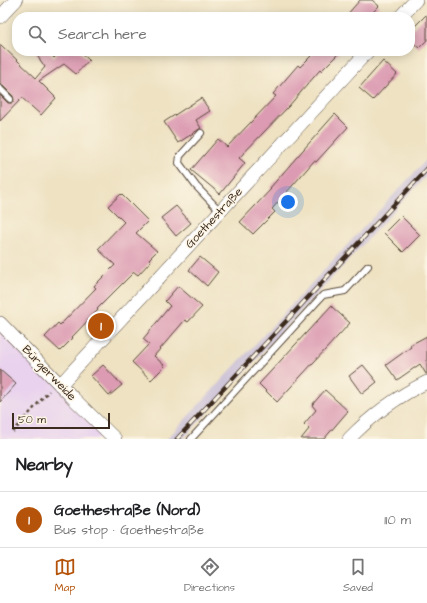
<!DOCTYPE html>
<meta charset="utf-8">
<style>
:root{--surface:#fff;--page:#f6f6f6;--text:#202124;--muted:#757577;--line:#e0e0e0;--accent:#b45309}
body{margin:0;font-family:"Architects Daughter",sans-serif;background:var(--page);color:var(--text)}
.scale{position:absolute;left:12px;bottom:10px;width:98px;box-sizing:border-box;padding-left:4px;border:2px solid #3b2a1e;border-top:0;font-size:11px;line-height:14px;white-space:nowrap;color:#3b2a1e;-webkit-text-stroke:3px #fcf5e5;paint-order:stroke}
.you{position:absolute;left:288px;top:202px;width:14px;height:14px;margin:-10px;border:3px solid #fff;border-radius:50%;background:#1a73e8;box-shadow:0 0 0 6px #1a73e833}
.badge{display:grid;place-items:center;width:26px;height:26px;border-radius:50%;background:var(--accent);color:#fff;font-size:13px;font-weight:700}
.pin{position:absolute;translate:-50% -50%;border:2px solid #fff;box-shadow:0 1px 4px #0006}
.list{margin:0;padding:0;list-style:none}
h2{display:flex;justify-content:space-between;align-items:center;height:52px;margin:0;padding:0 16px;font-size:17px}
h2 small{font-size:13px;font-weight:400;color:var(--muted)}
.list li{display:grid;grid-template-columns:26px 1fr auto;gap:12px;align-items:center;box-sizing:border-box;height:56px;padding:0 16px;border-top:1px solid var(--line)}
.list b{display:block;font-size:15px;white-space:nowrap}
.list p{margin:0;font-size:13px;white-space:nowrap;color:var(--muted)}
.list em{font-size:13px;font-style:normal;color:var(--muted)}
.icon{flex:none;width:22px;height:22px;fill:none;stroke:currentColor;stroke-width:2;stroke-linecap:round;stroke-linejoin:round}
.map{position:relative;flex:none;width:427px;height:439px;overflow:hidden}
.search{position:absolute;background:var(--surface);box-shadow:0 2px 10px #0003;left:12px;right:12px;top:12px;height:44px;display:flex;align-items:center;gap:10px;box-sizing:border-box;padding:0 14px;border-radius:16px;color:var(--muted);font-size:15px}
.sheet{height:108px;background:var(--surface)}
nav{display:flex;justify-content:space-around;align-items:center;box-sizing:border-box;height:56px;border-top:1px solid var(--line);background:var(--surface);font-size:11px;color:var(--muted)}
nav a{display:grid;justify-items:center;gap:2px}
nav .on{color:var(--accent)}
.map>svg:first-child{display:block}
.built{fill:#e8d2ee}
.industrial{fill:#c9bfd7}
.building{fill:#dc9bb2}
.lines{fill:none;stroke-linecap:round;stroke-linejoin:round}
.service-casing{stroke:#564637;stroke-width:8}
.minor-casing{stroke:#564637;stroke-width:14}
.path{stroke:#564637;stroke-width:2.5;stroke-dasharray:3 3;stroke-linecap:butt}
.service{stroke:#fff;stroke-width:6}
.minor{stroke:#fff;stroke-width:13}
.rail-casing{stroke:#3b2a1e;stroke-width:4.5}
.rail{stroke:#fcf5e5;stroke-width:3;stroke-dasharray:9;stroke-linecap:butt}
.labels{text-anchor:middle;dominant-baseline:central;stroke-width:3;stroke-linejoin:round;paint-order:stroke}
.street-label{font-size:12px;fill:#3b2a1e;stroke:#fcf5e5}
</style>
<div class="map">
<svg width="427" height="439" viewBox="0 0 427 439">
<rect width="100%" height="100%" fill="#fcf5e5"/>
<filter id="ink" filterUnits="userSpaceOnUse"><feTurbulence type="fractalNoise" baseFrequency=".025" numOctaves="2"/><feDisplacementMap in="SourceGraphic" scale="8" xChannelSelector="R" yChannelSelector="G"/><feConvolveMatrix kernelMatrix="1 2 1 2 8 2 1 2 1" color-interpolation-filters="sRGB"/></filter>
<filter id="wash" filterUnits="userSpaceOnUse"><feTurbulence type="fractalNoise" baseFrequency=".012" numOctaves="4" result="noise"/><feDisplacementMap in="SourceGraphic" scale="16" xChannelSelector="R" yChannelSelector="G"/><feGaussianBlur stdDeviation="0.9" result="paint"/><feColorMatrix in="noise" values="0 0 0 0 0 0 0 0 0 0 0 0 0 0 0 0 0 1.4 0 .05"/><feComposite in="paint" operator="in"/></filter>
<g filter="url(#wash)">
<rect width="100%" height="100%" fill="#eee2c2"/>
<path class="built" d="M0,323L115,439H0Z"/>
<path class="industrial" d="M427,159V175L183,439H167Z"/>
<g id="blocks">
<path class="building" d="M360,0H372L379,6L368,17H345Z
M427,14V40L419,48L410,40V31Z
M0,44L36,78L45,67L34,51H49L54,58L59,51H79L89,60L76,74L64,64L39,81L56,98L41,115L22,98L0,121V95L8,103H12L14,100L13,96L3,86L0,85Z
M316,51H341L321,71L320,70L288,107L239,158L245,163L220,194L191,170L218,139L227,147L276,96L273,94L298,65L300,67Z
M383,61L397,74L373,100L359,88Z
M201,98L210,111L196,120L201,128L178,143L164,122Z
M335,114L348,127L316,162L314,161L272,209L275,212L253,234L240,222L271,189L270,188L303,150Z
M121,194L148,221L136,233L157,251L149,259L151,261L138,275L134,272L97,309L98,310L72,337L73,338L60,351L45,337L58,323L60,325L96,288L94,286L115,265L98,249L124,222L108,206Z
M176,206L191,223L176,236L161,218Z
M401,216L420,235L403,252L384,233Z
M200,257L218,272L207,286L189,270Z
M178,286L202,307L188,322L185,320L154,356L165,366L151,380L132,362L149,344L143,339L170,306L165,301Z
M331,306L350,323L277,402L259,384Z
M427,336V374H426L420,364L397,380L386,365L411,347L410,345Z
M103,365L122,385L109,396L91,376Z
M363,365L377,382L362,394L349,376Z
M0,370L16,384L0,402Z
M325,390L348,411L324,439H301L309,429L304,424L316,410L312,405Z"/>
</g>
</g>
<g filter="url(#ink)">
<use href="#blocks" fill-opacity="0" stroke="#564637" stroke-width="1"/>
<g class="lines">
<g class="service-casing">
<path id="service" d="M0,89L10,99
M201,133L180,156L179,163L196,186L220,211
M191,439L323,295L345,291L368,266"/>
</g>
<g class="minor-casing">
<path id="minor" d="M0,17L16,0
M400,17L416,0
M0,323L74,399L115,439
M60,385L368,51
M349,439C371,416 398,396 427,382"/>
</g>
<path class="path" d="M13,432L49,391"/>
<use href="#service" class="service"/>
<use href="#minor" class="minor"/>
<g class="rail-casing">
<path id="rail" d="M177,439L427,169"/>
</g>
<use href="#rail" class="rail"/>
</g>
</g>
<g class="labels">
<g class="street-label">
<text transform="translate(214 218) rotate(-47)">Goethestraße</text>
<text transform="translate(49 373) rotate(46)">Bürgerweide</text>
</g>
</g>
</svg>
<div class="scale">50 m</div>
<div class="you"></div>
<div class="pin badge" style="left:101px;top:326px">1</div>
<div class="search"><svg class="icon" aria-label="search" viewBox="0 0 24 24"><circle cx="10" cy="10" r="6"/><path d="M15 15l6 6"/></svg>Search here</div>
</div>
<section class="sheet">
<h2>Nearby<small></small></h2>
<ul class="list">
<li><span class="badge">1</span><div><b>Goethestraße (Nord)</b><p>Bus stop · Goethestraße</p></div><em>110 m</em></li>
</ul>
</section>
<nav>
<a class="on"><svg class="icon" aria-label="map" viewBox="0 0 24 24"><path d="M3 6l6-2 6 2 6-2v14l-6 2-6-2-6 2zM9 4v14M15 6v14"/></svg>Map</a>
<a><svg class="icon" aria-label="directions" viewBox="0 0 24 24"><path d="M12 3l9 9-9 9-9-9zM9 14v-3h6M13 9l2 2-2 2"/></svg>Directions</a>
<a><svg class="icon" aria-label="saved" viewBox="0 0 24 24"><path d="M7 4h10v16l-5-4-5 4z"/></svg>Saved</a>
</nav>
